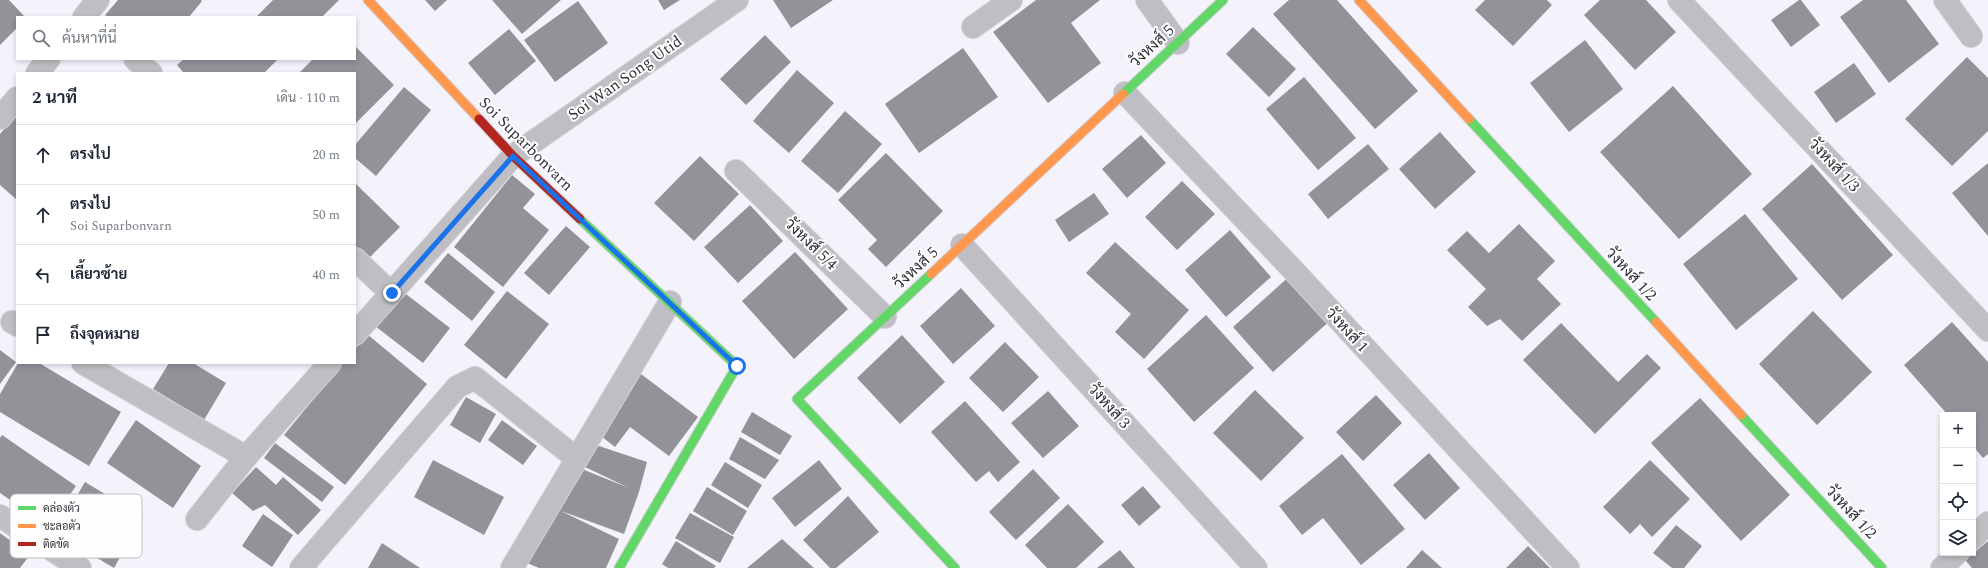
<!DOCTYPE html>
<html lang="th">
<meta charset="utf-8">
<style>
:root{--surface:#fff;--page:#f6f6f7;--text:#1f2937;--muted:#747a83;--line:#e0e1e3}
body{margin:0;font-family:Spectral,Sarabun,serif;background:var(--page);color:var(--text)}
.controls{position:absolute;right:12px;bottom:12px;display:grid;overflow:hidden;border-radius:0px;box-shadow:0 2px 6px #0003}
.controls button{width:36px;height:36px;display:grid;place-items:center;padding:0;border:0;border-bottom:1px solid var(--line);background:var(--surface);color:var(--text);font:20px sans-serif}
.stop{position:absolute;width:12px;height:12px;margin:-9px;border:3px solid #1a73e8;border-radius:50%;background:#fff}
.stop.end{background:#1a73e8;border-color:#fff;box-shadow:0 1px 4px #0008}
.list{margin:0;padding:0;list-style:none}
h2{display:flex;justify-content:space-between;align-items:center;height:52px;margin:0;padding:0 16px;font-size:17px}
h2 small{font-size:13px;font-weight:400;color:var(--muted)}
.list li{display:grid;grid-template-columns:26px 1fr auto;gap:12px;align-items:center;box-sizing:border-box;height:60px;padding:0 16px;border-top:1px solid var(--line)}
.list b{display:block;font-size:15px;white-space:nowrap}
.list p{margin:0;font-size:13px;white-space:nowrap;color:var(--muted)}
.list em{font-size:13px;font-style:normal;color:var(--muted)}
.icon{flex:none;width:22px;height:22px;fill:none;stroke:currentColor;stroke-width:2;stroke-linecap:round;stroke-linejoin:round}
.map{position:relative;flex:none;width:1988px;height:568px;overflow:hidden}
.search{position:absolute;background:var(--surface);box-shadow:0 2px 6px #0003;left:16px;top:16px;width:340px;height:44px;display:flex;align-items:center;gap:10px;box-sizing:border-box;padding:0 14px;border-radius:0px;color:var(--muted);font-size:15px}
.panel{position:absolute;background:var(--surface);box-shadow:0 2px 6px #0003;left:16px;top:72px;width:340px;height:292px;border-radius:0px}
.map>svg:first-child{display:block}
.building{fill:#949299}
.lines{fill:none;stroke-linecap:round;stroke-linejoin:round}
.street-casing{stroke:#d2d0d7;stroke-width:24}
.fast-casing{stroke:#d2d0d7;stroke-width:11}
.slow-casing{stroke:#d2d0d7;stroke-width:11}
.jam-casing{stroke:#d2d0d7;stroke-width:11}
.street{stroke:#bfbec2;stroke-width:22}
.fast{stroke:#63d668;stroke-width:9}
.slow{stroke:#ff974d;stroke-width:9}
.jam{stroke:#b3261e;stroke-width:9}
.route{stroke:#1a73e8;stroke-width:5}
.labels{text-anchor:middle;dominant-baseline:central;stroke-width:4;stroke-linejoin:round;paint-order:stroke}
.street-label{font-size:16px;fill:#313038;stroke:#fefefe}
.key{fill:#fefefe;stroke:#c0c0c3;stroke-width:1}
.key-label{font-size:11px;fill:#313038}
</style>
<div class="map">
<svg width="1988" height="568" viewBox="0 0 1988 568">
<rect width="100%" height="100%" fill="#f4f2fb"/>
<path class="building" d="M0,0H9L25,17H17V28L0,45Z
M118,0H201L202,1L189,17H108L105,15Z
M273,0H339L322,17H256Z
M425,0H447L435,11Z
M492,0H561L522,34Z
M658,0H680L664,10Z
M773,0H833L791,28Z
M1036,0H1100L1071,23L1101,63L1048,103L993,32Z
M1289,0H1337L1418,91L1375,129L1273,14Z
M1485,0H1547L1552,5L1513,46L1475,10Z
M1600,0H1646L1676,32L1635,70L1584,15Z
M1799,0H1801L1820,25L1791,47L1771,20Z
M1863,0H1906L1939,44L1889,83L1840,17Z
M578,1L608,43L555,82L524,40Z
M1253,27L1296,69L1269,97L1226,54Z
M509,29L536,61L495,95L468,63Z
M765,35L791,62L746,105L720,79Z
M1585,40L1623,89L1569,132L1530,83Z
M355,46L394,85L355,124V73H299L313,59H355Z
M963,48L998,97L919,153L885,104Z
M1967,57L1988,78V131L1952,166L1905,119Z
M184,59H278L264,73H184L177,65Z
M1854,63L1876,94L1836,123L1814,92Z
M797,70L834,103L789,153L753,121Z
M1304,77L1356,138L1318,170L1266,109Z
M1673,86L1752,174L1679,239L1600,152Z
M404,87L431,110L376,176L355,158V145Z
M845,111L882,144L838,193L801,161Z
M17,114V200L0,185V134Z
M1440,132L1476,172L1435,209L1399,169Z
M1141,135L1166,163L1127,198L1102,169Z
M1368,144L1389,169L1328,219L1308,194Z
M886,153L943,211L886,267L868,249L877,240L838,200Z
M700,156L739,194L694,241L654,203Z
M1988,163V236L1952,193Z
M1812,164L1893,255L1842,300L1762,209Z
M512,175L535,194L523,208L549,230L503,287L454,247Z
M1182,181L1215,214L1177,250L1145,217Z
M355,183L400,227L368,259L355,246Z
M1094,193L1109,214L1069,242L1055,220Z
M750,205L783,241L738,283L704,247Z
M1745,214L1798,279L1736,330L1683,264Z
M1519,224L1555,261L1537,279L1561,304L1522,341L1500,319L1487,326L1468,307L1486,289L1447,250L1467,231L1489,253Z
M566,226L590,247L549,295L524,273Z
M1230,230L1271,277L1226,317L1185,270Z
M1115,242L1189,310L1144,359L1115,332L1131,314L1086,273Z
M795,252L848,309L794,359L742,301Z
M448,253L495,292L472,321L424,282Z
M1293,273L1333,318L1273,372L1233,327Z
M961,288L995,326L953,364L920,326Z
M402,291L450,328L423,363L375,326Z
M507,291L549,324L506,379L464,345Z
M1813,311L1872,372L1817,425L1759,364Z
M1206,315L1254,368L1194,422L1147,369Z
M1952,322L1988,362V454L1983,458L1973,446V415H1948L1904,365Z
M1561,323L1618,382L1647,354L1661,368L1595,434L1523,360Z
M367,334L427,384L345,485L284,435L343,363H355V349Z
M902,335L945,382L900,424L857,378Z
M1005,342L1039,377L1003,412L969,378Z
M0,350L16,362L0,384Z
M18,363H39L121,412L89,466L0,412V394Z
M169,363H193L226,383L204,420L153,389Z
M641,374L698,417L669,456L630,427L615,447L597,433Z
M1255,390L1304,438L1261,481L1213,433Z
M1048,391L1079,426L1043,458L1011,423Z
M1376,395L1402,423L1363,461L1336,432Z
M466,397L496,414L480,443L450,425Z
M1700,398L1790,495L1741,541L1651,443Z
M965,401L1020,462L998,482L989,471L976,482L931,432Z
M752,412L792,436L780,455L741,432Z
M136,420L201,466L173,508L107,463Z
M502,420L537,446L523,465L488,440Z
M2,435L76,486L48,526L0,493V438Z
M740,437L779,460L765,479L729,459Z
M275,443L334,487L322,502L264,458Z
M593,444L647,462L639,492L624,534L561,511L619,539L606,568H539L527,563L577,467L629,488L585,467Z
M1429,453L1460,488L1425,520L1393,485Z
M1342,454L1405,529L1361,565L1323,518L1302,535L1279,506Z
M433,460L504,497L484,535L414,497Z
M819,460L842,489L795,527L772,498Z
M1650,460L1690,499L1652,537L1640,524L1630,534L1603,507Z
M725,462L762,485L748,508L711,485Z
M256,467L276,485L283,477L321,510L298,535L265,505L253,511L232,493Z
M1033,469L1060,498L1016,540L989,512Z
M85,482L143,517L114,568L55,533Z
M1143,486L1161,507L1139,526L1121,505Z
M707,487L747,511L733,535L693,511Z
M848,496L879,532L836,568H830L803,540Z
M1068,504L1104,542L1076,568H1047L1025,545Z
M690,513L734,537L720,563L675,538Z
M263,514L293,535L272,567L242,546Z
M1676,525L1702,546L1684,568H1672L1653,553Z
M0,533L30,555L20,568H0Z
M782,539L814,568H747Z
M676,541L716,566L714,568H668L662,564Z
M1988,541V568H1972L1965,560Z
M382,543L420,568H368Z
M1528,546L1550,568H1506Z
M1120,550L1135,568H1097Z
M1422,550L1442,568H1406Z"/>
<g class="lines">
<g class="street-casing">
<path id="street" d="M1147,0L1178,43
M1679,0L1988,330
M1945,0L1971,36
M84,17L98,0
M973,27L1011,0
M135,59L151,73
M37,73L49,59
M1125,93L1294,271L1568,568
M0,118L17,98
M736,171L885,317
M962,245L1256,568
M355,259L391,293
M12,322L17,325
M355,334L513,156L737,0
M83,363L246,457
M0,516L80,568
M197,519L246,457L330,363
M1973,538L1988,523
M301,568L457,387L475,378L576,458
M512,568L670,302
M1942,568L1957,553"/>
</g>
<g class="fast-casing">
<path id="fast" d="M1123,94L1223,0
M1469,119L1656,322
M580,219L737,366L619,568
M931,274L797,399L955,568
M1741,415L1882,568"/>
</g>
<g class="slow-casing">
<path id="slow" d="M368,0L479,119
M1359,0L1469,119
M931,274L1123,94
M1656,322L1741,415"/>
</g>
<g class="jam-casing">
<path id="jam" d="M479,119L513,156L580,219"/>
</g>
<use href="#street" class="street"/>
<use href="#fast" class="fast"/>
<use href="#slow" class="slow"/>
<use href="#jam" class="jam"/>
</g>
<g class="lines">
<path class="route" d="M392,293L513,156L737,366"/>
</g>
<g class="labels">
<g class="street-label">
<text transform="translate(1152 46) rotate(-43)">วังหงส์ 5</text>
<text transform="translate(625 78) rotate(-35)">Soi Wan Song Utid</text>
<text transform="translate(526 144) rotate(45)">Soi Suparbonvarn</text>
<text transform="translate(1834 165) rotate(47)">วังหงส์ 1/3</text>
<text transform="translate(811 244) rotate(44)">วังหงส์ 5/4</text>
<text transform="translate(916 268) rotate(-43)">วังหงส์ 5</text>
<text transform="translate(1631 274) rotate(47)">วังหงส์ 1/2</text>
<text transform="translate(1347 330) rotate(47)">วังหงส์ 1</text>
<text transform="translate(1109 406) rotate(48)">วังหงส์ 3</text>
<text transform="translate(1851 512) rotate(47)">วังหงส์ 1/2</text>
</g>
</g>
<rect x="10" y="494" width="132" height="64" rx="6" class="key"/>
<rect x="18" y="506" width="18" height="4" fill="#63d668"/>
<rect x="18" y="524" width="18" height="4" fill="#ff974d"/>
<rect x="18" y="542" width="18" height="4" fill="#b3261e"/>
<g class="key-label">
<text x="43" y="512">คล่องตัว</text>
<text x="43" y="530">ชะลอตัว</text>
<text x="43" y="548">ติดขัด</text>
</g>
</svg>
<div class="controls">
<button>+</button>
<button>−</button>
<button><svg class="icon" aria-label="locate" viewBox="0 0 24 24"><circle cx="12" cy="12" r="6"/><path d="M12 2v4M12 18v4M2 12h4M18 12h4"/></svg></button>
<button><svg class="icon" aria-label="layers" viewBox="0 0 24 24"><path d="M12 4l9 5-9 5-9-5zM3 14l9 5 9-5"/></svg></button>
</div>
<div class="stop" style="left:737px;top:366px"></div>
<div class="stop end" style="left:392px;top:293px"></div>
<div class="search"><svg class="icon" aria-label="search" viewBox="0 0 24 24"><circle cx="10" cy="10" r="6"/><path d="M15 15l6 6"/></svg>ค้นหาที่นี่</div>
<section class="panel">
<h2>2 นาที<small>เดิน · 110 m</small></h2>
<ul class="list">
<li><svg class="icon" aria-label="ahead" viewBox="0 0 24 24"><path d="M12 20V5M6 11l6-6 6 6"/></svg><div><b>ตรงไป</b></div><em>20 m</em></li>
<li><svg class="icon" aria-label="ahead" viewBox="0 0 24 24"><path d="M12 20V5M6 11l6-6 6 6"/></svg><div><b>ตรงไป</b><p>Soi Suparbonvarn</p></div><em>50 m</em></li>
<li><svg class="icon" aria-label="left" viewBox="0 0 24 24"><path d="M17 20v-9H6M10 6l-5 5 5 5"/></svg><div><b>เลี้ยวซ้าย</b></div><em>40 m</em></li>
<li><svg class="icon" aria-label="arrive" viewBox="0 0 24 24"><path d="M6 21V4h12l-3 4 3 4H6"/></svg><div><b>ถึงจุดหมาย</b></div></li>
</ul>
</section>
</div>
